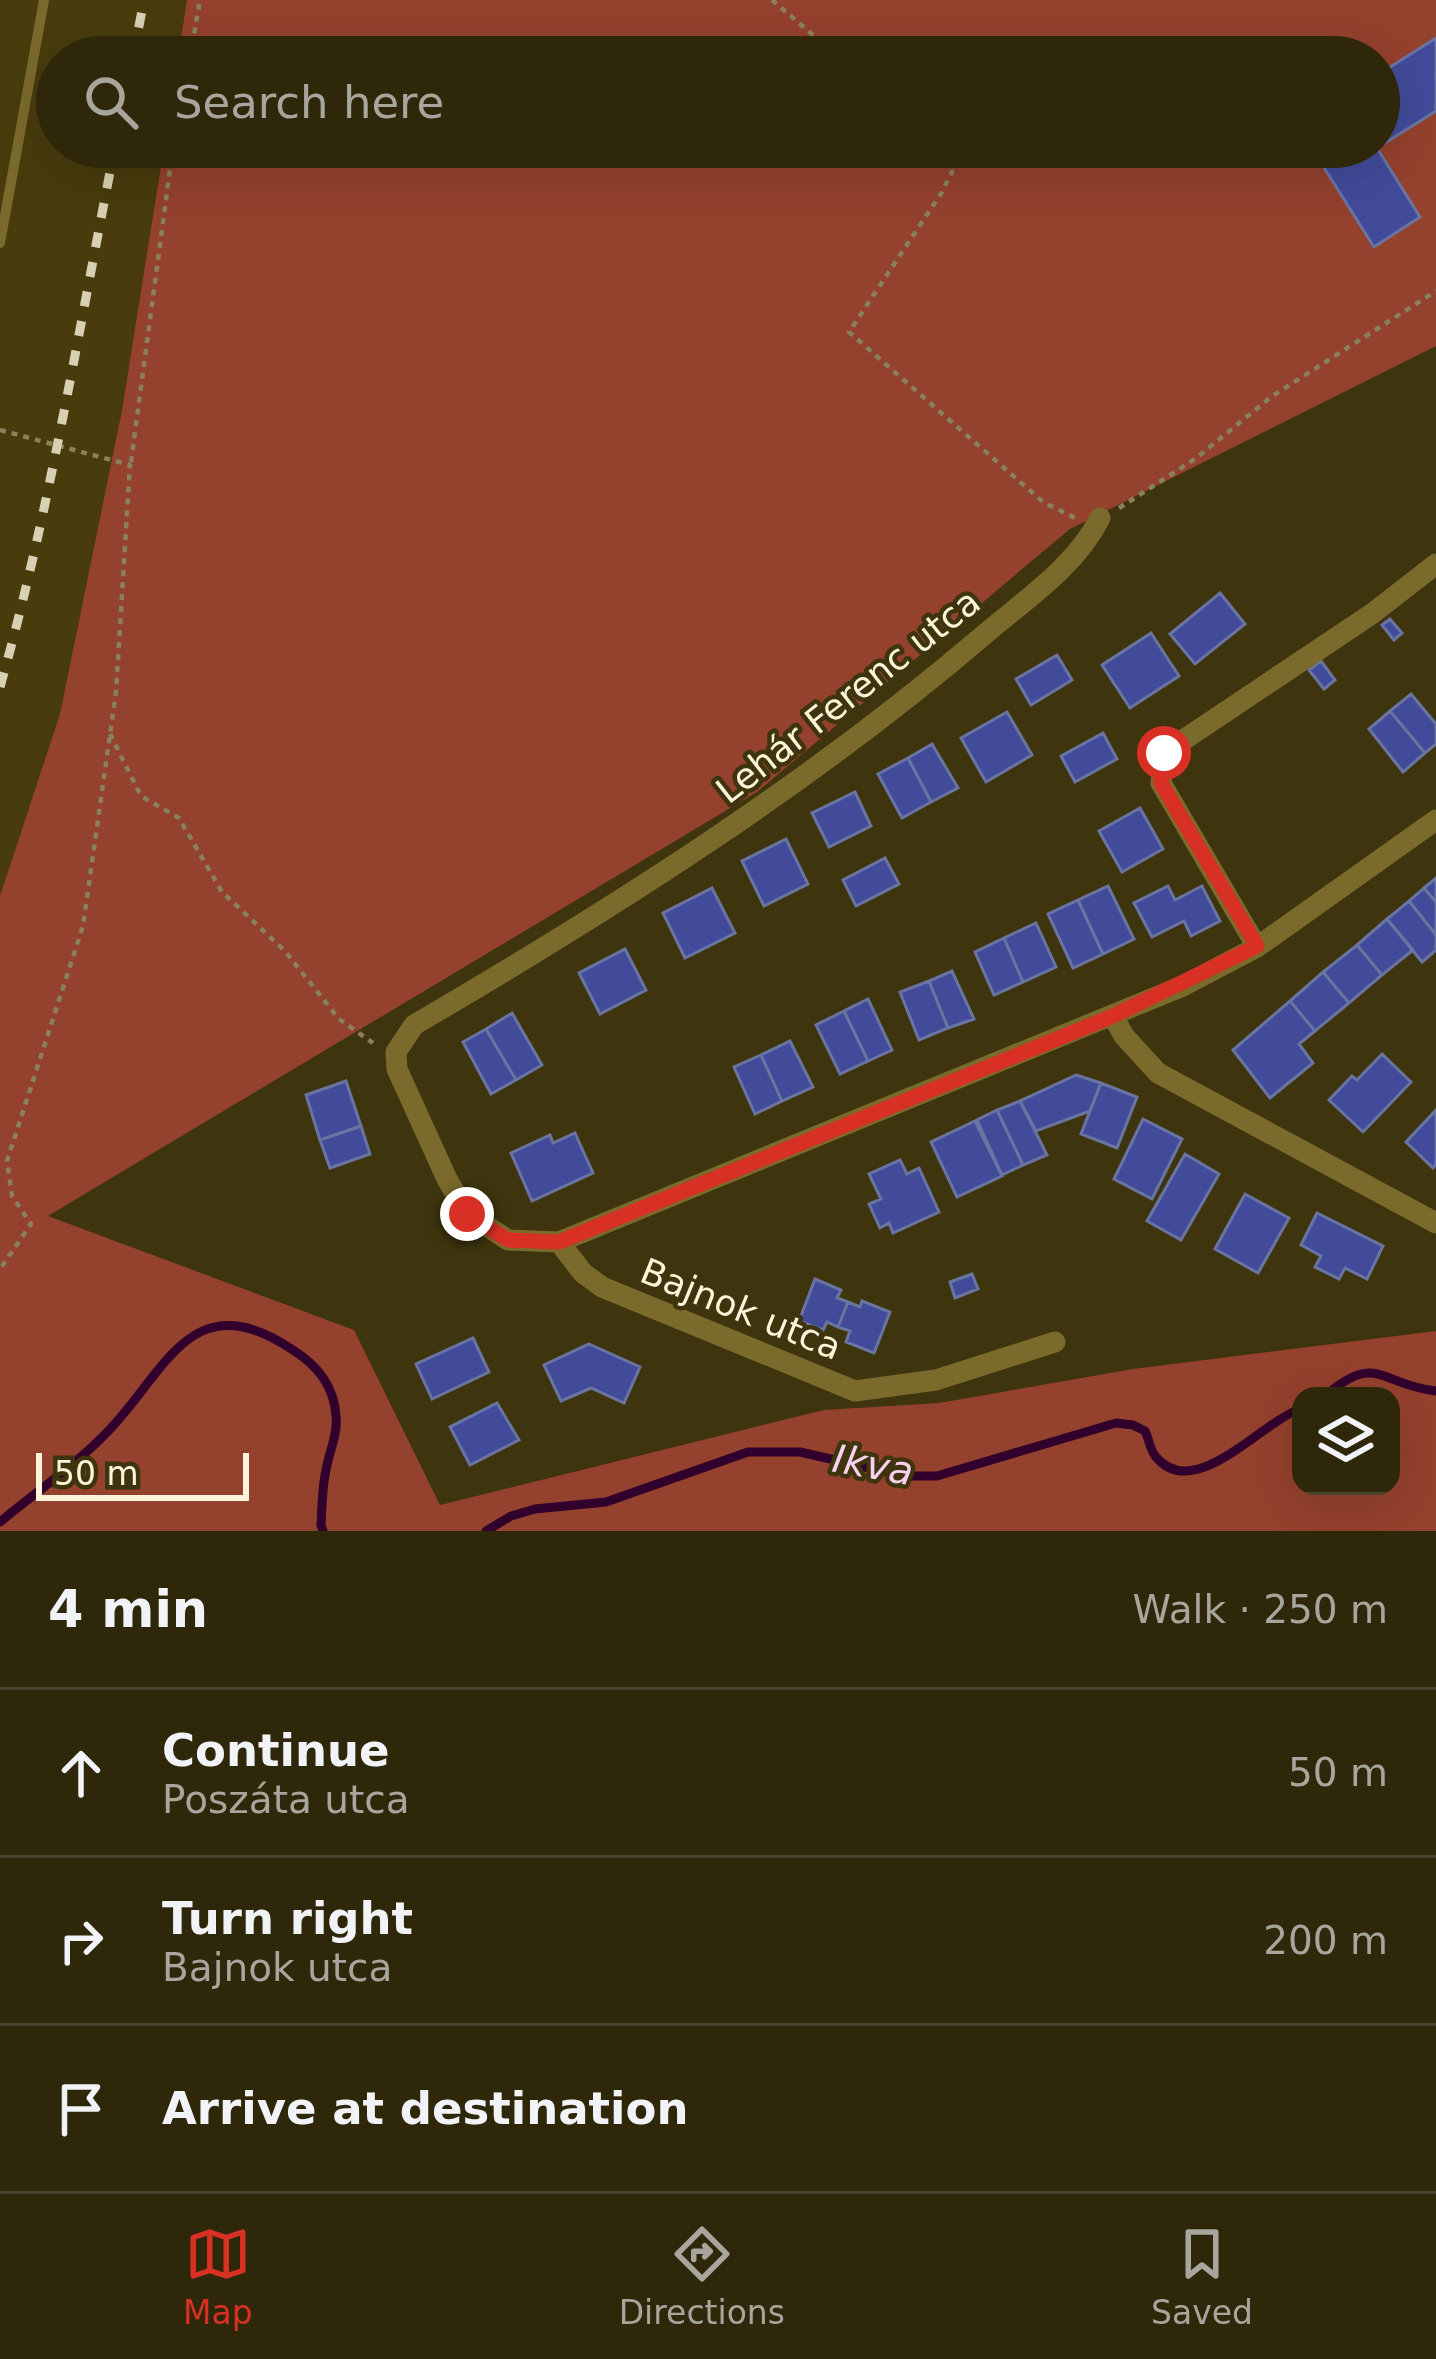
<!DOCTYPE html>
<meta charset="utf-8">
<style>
:root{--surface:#2e270a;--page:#3a3318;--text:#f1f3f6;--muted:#a7a59c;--line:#49442b;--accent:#d93025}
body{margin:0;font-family:"DejaVu Sans",sans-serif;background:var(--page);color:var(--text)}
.controls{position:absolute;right:36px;bottom:36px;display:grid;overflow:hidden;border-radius:24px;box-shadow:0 12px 48px #0002}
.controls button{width:108px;height:108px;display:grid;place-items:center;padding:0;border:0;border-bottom:3px solid var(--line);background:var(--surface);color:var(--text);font:60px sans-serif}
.scale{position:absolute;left:36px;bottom:30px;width:213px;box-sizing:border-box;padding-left:12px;border:6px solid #fcf5da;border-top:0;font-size:33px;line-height:42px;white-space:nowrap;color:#fcf5da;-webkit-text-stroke:9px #3e340d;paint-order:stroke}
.stop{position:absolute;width:36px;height:36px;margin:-27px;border:9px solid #d93025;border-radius:50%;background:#fff}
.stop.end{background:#d93025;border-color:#fff;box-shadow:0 3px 12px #0008}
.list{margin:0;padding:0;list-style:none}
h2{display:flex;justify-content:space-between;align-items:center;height:156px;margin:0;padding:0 48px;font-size:51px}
h2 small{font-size:39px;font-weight:400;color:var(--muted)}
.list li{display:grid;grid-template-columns:78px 1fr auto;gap:36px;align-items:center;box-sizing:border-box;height:168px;padding:0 48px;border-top:3px solid var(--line)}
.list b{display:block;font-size:45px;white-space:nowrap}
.list p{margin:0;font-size:39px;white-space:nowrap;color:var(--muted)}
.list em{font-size:39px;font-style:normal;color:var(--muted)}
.icon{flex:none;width:66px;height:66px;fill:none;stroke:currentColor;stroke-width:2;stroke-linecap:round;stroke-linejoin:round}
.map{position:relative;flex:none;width:1436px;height:1531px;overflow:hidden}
.search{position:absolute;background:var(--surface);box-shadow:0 12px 48px #0002;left:36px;right:36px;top:36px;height:132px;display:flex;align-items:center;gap:30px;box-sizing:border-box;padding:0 42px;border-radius:66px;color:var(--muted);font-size:45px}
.sheet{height:660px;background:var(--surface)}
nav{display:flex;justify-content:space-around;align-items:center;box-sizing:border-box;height:168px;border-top:3px solid var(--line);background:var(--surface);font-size:33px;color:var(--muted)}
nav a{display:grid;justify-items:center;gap:6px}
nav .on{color:var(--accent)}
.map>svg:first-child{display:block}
.built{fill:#483c0d}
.green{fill:#94412d;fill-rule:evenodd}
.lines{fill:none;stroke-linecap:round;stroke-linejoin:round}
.stream{stroke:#32002c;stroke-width:9}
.building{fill:#414b99;stroke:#6a74a1;stroke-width:3}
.path{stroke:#89815e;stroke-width:4.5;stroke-dasharray:6 6;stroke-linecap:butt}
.service{stroke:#7a6a2c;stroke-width:10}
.minor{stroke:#7a6a2c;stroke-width:21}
.rail{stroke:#d7d0b2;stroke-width:9;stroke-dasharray:15 15;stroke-linecap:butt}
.route{stroke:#d93025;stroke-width:15}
.labels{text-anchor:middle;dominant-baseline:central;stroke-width:9;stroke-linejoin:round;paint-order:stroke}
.street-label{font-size:36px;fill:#fcf5da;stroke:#3e340d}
.water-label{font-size:39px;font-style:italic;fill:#fbd1f1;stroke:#3e340d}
</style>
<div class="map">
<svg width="1436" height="1531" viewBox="0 0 1436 1531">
<rect width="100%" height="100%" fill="#3e340d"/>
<path class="built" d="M0,0H187L178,57H57V147H164L122,410L60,714L0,896Z"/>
<path class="green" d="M187,0H1436V346L1070,529L757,792L48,1216L354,1330L440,1505L824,1410L939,1403L1133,1369L1436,1331V1531H0V896L60,714L122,410L164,147H1379V57H178ZM1301,1396H1391V1486H1301Z"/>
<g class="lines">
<path class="stream" d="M1325,1396C1377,1351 1380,1385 1436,1391
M0,1522C37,1491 80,1462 112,1427C169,1365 194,1284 293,1350C318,1366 334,1386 336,1416C338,1434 329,1452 326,1470C322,1488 322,1507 321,1525L323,1531
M486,1531L511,1516L535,1509L606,1502L748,1452H800L905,1476H937L1116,1423L1133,1425L1145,1431C1149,1439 1150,1450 1156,1457C1195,1504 1264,1419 1301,1409"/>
</g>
<path class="building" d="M1436,38V111L1377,148L1420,217L1374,247L1311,147H1379V74Z
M1220,593L1245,624L1195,664L1170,634Z
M1390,619L1402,633L1394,640L1382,625Z
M1151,633L1179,676L1130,708L1102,665Z
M1057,655L1072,680L1031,705L1016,679Z
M1321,661L1335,680L1324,689L1309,670Z
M1411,694L1436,724V744L1425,753L1390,711Z
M1390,711L1425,753L1403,772L1369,729Z
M1007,712L1032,755L986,782L961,738Z
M1103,733L1117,759L1075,782L1061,756Z
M932,744L958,788L931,802L908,758Z
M908,758L931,802L902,818L878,774Z
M855,792L871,826L829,847L812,813Z
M1140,808L1163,849L1122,872L1099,831Z
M786,839L808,884L764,906L742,861Z
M885,858L899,884L856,906L843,880Z
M1436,878V902L1424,888Z
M1108,886L1134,939L1103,954L1078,900Z
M1168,886L1175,900L1202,886L1220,921L1191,936L1184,921L1152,937L1134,903Z
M712,888L735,933L685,958L663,913Z
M1424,888L1436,902V935L1409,901Z
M1078,900L1103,954L1073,968L1048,914Z
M1409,901L1436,935V950L1422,962L1387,919Z
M1387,919L1413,950L1382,975L1357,945Z
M1036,923L1056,967L1023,982L1004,938Z
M1004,938L1023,982L994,995L975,952Z
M1357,945L1382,975L1349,1003L1323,972Z
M625,949L646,990L600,1014L579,973Z
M952,971L974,1019L948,1028L929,981Z
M1323,972L1349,1003L1315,1031L1290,1001Z
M929,981L948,1028L919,1040L900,992Z
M868,999L892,1050L868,1061L844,1011Z
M1290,1001L1315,1031L1299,1044L1313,1063L1270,1098L1233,1050Z
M844,1011L868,1061L840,1074L816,1025Z
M512,1013L542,1065L516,1080L486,1029Z
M486,1029L516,1080L491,1094L463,1042Z
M790,1041L813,1087L782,1101L761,1055Z
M1382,1054L1411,1082L1363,1132L1329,1100L1352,1076L1357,1080Z
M761,1055L782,1101L755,1114L734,1067Z
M1076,1075L1101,1083L1090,1111L1036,1131L1020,1101Z
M346,1081L361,1126L320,1140L306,1095Z
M1101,1083L1137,1097L1117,1148L1081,1134Z
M1020,1101L1047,1155L1023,1165L997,1110Z
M997,1110L1023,1165L1002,1175L977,1120Z
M1436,1110V1164L1433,1168L1406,1142Z
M1143,1119L1182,1139L1152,1199L1114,1179Z
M975,1121L1002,1176L957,1197L931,1142Z
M361,1126L370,1154L330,1168L320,1140Z
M575,1133L593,1173L532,1201L511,1153L550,1135L553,1143Z
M1185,1154L1219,1174L1181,1240L1147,1221Z
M900,1160L907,1174L919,1168L939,1212L893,1233L889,1223L880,1228L869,1204L881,1199L869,1174Z
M1245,1194L1289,1218L1258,1273L1215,1249Z
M1317,1213L1383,1246L1367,1279L1345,1268L1339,1279L1315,1267L1321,1256L1301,1245Z
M972,1274L978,1289L955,1298L950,1282Z
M815,1279L841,1290L837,1298L848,1302L838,1327L827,1322L823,1330L799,1321Z
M862,1301L890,1312L874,1353L846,1342L850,1331L838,1327L848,1302L860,1307Z
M473,1338L489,1372L432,1399L416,1364Z
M589,1344L640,1367L624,1403L591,1388L561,1401L544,1365Z
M497,1403L519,1440L470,1465L450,1427Z"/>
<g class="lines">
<path class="path" d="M772,0L839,57
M190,57L200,0
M944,147L952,172L942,192L849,332L1043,502L1075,518
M0,430L130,465L116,692L83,926L7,1161L12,1196L31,1224L0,1269
M131,462L173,147
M1119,508L1195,459L1271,397L1436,291
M110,734L141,796L179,818L222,892L284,950L339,1019L373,1043"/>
<path class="service" d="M0,243L44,0"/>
<path class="minor" d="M1257,947L1161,783L1164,753L1373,613L1436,564
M1113,1016L1124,1036L1158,1073L1436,1223
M559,1242L508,1240L467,1213L447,1179L397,1069L396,1052L414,1025C614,908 810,784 985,634C1026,599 1076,566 1100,518
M1055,1342L936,1380L855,1391L602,1287L583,1273L559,1242L1183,986L1257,947L1436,820"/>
<path class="rail" d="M133,57L144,0
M0,687C50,510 79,327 115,147"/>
</g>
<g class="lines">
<path class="route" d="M467,1214L508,1240L559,1242L1113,1016L1257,946L1161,783L1164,753"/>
</g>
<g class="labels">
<g class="street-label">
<text transform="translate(848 696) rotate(-38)">Lehár Ferenc utca</text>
<text transform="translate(741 1309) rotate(22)">Bajnok utca</text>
</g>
<g class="water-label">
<text transform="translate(873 1465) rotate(10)">Ikva</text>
</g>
</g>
</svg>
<div class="controls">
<button><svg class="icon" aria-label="layers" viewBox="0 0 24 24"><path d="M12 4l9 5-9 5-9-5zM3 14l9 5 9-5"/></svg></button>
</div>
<div class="scale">50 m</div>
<div class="stop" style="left:1164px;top:753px"></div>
<div class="stop end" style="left:467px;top:1214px"></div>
<div class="search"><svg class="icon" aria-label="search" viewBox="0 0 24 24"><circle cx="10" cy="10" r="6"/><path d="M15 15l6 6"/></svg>Search here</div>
</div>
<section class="sheet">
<h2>4 min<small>Walk · 250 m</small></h2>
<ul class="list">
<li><svg class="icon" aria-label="ahead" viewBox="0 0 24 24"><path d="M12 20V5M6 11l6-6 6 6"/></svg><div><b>Continue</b><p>Poszáta utca</p></div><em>50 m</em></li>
<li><svg class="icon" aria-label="right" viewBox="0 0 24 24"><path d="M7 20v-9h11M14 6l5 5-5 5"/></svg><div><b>Turn right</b><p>Bajnok utca</p></div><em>200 m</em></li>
<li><svg class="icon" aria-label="arrive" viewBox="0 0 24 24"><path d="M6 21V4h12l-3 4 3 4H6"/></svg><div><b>Arrive at destination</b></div></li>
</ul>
</section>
<nav>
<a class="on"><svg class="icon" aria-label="map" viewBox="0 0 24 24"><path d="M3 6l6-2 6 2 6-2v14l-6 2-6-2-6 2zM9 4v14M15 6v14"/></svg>Map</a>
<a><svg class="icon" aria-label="directions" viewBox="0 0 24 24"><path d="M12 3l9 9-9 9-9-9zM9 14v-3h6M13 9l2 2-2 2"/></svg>Directions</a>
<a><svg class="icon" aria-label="saved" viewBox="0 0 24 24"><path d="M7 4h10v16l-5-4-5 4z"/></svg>Saved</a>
</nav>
